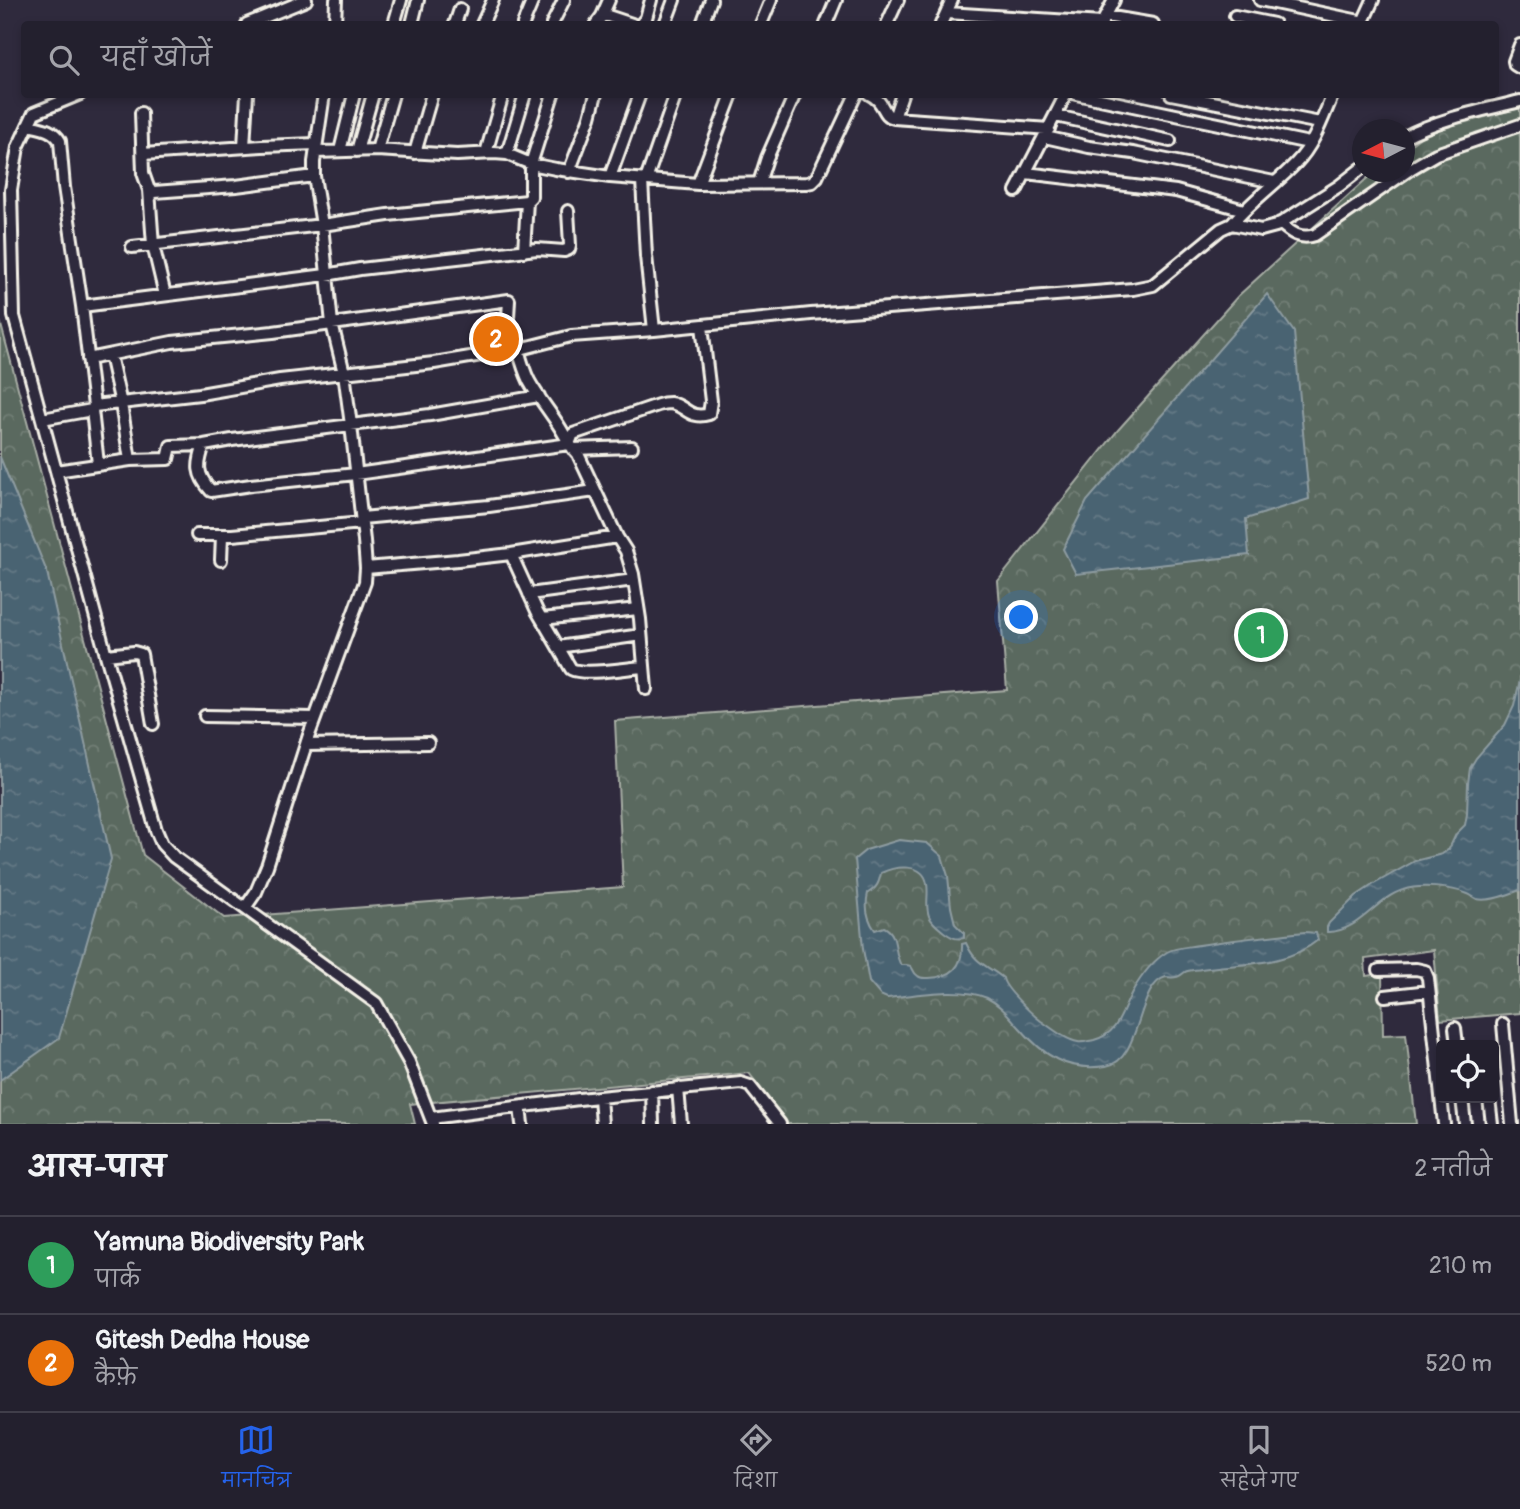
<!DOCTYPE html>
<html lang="hi">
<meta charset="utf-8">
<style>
:root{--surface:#23202e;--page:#2b2836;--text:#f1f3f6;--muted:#a3a3aa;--line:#403e4a;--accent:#2563eb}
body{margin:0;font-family:Pangolin,"Playpen Sans Deva",sans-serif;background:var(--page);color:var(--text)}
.controls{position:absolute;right:21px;bottom:21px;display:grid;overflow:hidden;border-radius:7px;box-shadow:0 4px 10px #0003}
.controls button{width:63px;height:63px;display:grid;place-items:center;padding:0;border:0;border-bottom:2px solid var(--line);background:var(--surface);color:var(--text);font:35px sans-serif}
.compass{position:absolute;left:1352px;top:119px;width:63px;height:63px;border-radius:50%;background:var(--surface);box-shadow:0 4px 10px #0003;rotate:264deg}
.you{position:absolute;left:1022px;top:618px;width:24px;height:24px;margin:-18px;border:5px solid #fff;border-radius:50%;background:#1a73e8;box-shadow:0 0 0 10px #1a73e833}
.badge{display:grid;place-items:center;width:46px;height:46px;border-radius:50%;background:var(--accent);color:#fff;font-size:23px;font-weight:700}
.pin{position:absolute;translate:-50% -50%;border:4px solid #fff;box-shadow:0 2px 7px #0006}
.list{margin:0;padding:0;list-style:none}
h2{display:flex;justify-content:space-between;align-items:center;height:91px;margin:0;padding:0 28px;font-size:30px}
h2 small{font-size:23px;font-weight:400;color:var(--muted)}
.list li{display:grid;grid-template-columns:46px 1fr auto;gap:21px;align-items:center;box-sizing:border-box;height:98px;padding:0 28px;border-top:2px solid var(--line)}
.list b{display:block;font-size:26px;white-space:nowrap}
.list p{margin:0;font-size:23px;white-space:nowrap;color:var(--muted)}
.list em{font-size:23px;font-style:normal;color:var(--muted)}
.icon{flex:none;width:38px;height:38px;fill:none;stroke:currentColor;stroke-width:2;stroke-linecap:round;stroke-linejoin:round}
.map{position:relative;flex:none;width:1520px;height:1124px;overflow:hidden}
.search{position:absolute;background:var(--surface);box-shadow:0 4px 10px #0003;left:21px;right:21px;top:21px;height:77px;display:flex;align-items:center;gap:18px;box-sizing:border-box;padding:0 24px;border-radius:7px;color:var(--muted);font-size:26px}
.sheet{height:287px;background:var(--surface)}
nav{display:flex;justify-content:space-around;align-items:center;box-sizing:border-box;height:98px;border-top:2px solid var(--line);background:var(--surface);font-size:19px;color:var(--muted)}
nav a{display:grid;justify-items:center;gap:4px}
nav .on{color:var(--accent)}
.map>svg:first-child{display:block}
.park{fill:url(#park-crowns);stroke:#a7ada4;stroke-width:2}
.water{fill:url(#water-ripples);stroke:#8e9ca1;stroke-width:2}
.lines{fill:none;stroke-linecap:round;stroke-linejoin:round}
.minor-casing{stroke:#f4f1e8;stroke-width:16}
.minor{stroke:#2f2a3d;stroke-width:10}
</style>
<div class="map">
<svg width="1520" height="1124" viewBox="0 0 1520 1124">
<defs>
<pattern id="park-crowns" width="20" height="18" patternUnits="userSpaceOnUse" patternTransform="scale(1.75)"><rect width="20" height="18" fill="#5a695f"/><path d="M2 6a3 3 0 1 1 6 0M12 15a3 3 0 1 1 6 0" fill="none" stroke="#727f76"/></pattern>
<pattern id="water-ripples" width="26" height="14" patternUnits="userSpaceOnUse" patternTransform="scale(1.75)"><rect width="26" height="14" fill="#4a6372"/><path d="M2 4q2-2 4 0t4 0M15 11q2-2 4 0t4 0" fill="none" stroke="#657a86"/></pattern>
</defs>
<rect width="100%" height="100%" fill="#2f2a3d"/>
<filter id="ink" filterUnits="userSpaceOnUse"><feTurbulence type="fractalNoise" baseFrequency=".0143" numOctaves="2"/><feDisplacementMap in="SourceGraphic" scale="14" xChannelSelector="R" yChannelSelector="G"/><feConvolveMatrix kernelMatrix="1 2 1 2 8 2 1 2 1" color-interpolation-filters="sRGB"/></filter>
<g filter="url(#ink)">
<path class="park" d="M1520,108V1013L1440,1020L1434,950L1365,959L1366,976L1382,974L1383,1035L1406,1034L1416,1124H788L749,1073L410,1104L415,1124H0V321L143,855L224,918L623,887L615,721L1007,690L998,581L1118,430L1238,296L1374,172H1404L1405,149L1427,132Z"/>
<path class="water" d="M1267,294L1294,332L1309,499L1246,519L1249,555L1076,574L1063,549L1087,501Z
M0,457L47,572L111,859L59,1038L0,1080Z
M1520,680V890C1510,894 1488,902 1477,899C1474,898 1471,895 1468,894C1451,887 1420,884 1403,890C1376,898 1358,933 1327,932V927L1329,923L1356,896L1374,884L1415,861L1442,854L1449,849L1456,834L1465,825L1467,814L1468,783L1470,768L1476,758L1505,725L1514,706Z
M899,840L927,843L942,856L948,876L951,907L955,924L964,933V938C955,940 951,937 944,932C939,928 932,923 929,916C925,905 929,895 927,884C924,862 895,866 881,873C879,883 877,888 868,893C865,906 867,919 875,930L884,927C899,934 893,953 901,965C917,964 909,970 918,976C921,979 925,978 929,978C952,977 963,967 962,944L966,943C976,965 986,964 1003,978C1004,988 1032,1014 1041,1021C1052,1028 1065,1040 1078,1042C1083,1043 1088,1041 1094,1040C1119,1033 1121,1013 1132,992C1140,978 1152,961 1167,952C1176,947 1188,947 1199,945C1234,939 1269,936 1305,932L1316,933L1318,940C1285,967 1240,963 1201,969C1197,970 1189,970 1185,972C1182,974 1180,977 1176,977C1173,978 1169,977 1166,977C1136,985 1142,1061 1106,1066C1066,1072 1043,1055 1019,1027C1009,1016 1001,1005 987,998C960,986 916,995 887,998L880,995L869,982L863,949L855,859L866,850Z"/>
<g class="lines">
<g class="minor-casing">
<path id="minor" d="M1260,0L1364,22
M947,13L1102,23
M602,16L609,0
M1106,16L1153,24
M1235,16L1274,24
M1104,19L1114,0
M247,24L306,0
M335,24L336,0
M394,24L401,0
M412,24L418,0
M455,24L460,9
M482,24L493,0
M523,24L533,0
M552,24L564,0
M596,24L602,16H608L632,24
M641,24L646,18L651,0
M665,24L674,0
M702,24L711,0
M761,24L771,0
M826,24L836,0
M887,24L898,0
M941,24L952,0
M1362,24L1373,0
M1520,45L1514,61L1515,65L1520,68
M80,94L34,113L18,147L11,190L14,316L106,655L156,830L162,844L174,857L376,1003L409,1062L433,1124
M869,94C886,102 881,115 894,118L1049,129
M1076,94L1309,143
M1171,94L1320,123
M141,113L143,173L149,190L154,192L236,186L314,176
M1056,116L1170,141
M894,118L902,94
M28,125C41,128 53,129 60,141L64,187L82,306L94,406L92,410L98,464
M1045,137L1089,147L1133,153L1274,182
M1404,137C1441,118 1481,111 1520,101
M244,147L247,94
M377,150L393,94
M340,151L354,94
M357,151L373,94
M316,152L377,150L457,155L494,153L507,154L531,164L556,169L610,177L698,184L807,183L812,182L817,177L856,94
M415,153L432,94
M486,153L503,94
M143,154L262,146L316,144
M507,154L525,94
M569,172L590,117L596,94
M1026,173L1176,191L1244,210
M610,177L640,94
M642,180L646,256L654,330
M646,180L676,94
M759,183L767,158L795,94
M698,184L732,94
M149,190L153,245L165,295
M1016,191L1066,94
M1280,223C1291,233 1300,240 1315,235L1412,168L1436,154L1520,125
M1232,224C1251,201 1276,184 1296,163C1314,145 1323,117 1333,94
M132,247L322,225L388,215L527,201L531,197V164L553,94
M524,251L527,201
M82,306L326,275L360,269L537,249L564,251L569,249L570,245L568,211
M518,349C521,360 524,371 529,381C541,403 559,421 569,444
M110,355L121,404L130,460
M88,359L172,342L273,332L509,300L506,351
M94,406L200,394L280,380L434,363L524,348L571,336L654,330L811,314L1133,289L1153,285L1221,229L1232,224L1261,230L1276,226L1339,186L1362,168
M42,419L92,410
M569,444L573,434L658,405C661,404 666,403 670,403C686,405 688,420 709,414L711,401L702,326
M204,445C197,465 196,474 211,491L251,485L356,474L569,444L578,454L617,537L626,551L633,574L640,619L646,689
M573,449L632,447
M56,471L130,460L168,459L171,446L204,445L232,440L430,415L539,396
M362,518L489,506L595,491
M197,535H232L362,523
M511,554L537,611L571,669C584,676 627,668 644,667
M221,560L222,535
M366,568L458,560L511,554L617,537
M529,594L634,580
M542,619L638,609
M558,647L641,635
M106,655L134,652L141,654L153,724
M205,716L315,718
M306,745L428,743
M245,908L256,892L267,866L309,735L365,582L366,568L364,541L351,425L344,373L332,324L322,225L314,176V162L324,94
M1379,970L1416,969L1425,971L1428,978L1444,1124
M1385,996L1429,991
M1503,1024L1512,1124
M1455,1028L1457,1045
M678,1088L681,1124
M652,1091L653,1124
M600,1097L602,1124
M1462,1098L1465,1124
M1489,1098L1492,1124
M520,1107L522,1124
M431,1118L579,1099L741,1083L750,1086L780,1124"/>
</g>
<use href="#minor" class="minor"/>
</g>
</g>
</svg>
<div class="controls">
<button><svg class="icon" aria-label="locate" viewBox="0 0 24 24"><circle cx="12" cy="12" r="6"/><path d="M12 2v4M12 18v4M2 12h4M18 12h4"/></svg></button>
</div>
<svg class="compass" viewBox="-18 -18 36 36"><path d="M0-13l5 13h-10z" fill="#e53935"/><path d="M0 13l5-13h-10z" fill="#a3a3aa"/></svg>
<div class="you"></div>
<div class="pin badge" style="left:1261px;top:635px;background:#2e9e5b">1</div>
<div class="pin badge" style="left:496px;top:339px;background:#e8710a">2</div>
<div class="search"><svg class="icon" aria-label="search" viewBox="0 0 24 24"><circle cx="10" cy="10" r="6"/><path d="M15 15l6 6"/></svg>यहाँ खोजें</div>
</div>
<section class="sheet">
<h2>आस-पास<small>2 नतीजे</small></h2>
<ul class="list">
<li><span class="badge" style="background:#2e9e5b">1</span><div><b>Yamuna Biodiversity Park</b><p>पार्क</p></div><em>210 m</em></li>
<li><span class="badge" style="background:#e8710a">2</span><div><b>Gitesh Dedha House</b><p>कैफ़े</p></div><em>520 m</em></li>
</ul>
</section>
<nav>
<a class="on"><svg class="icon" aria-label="map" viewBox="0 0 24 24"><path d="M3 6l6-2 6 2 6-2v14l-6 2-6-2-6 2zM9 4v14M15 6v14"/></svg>मानचित्र</a>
<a><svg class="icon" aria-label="directions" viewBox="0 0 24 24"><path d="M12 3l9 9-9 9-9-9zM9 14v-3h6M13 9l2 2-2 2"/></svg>दिशा</a>
<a><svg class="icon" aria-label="saved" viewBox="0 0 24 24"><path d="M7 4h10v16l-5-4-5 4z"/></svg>सहेजे गए</a>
</nav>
